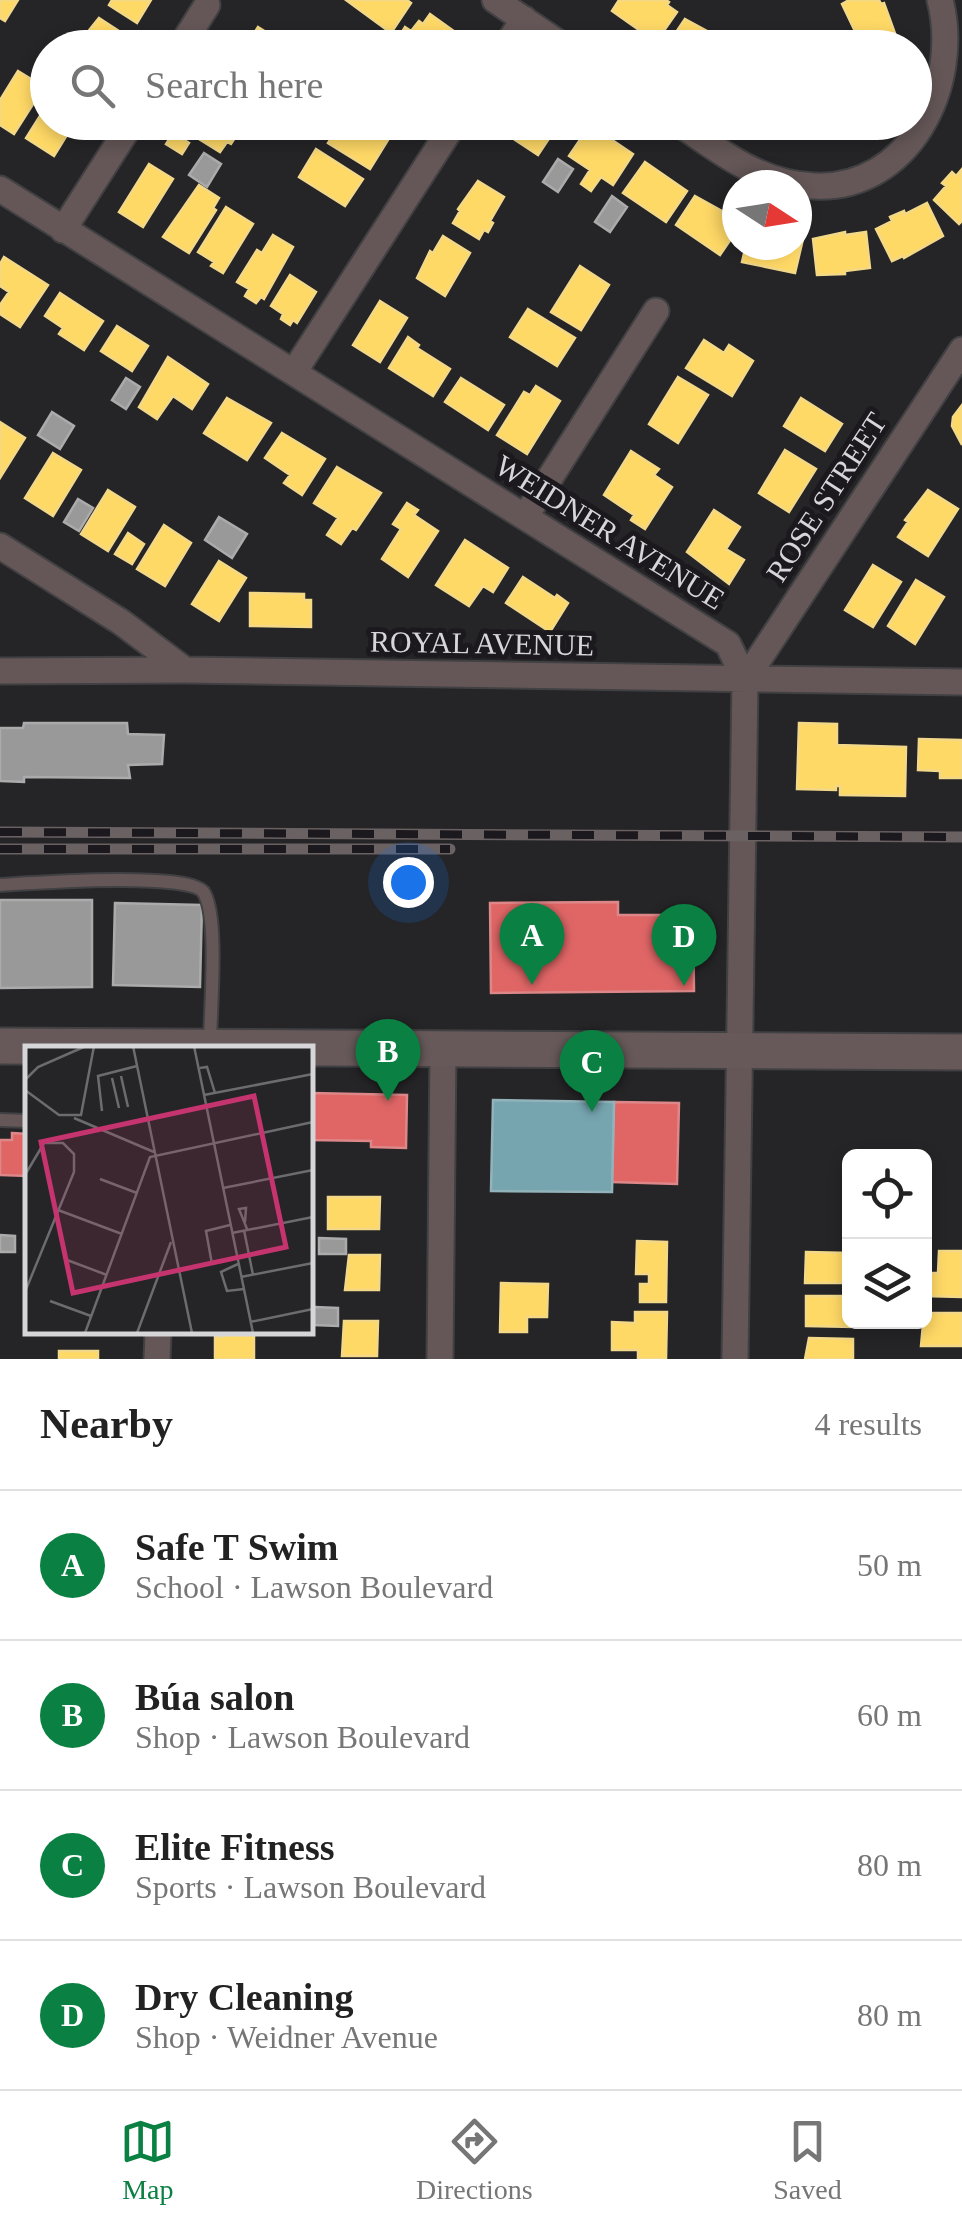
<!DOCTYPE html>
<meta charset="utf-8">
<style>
:root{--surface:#fff;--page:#f6f6f6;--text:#222;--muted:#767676;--line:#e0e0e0;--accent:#0b8043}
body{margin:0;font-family:"Times New Roman",serif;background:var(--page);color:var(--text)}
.controls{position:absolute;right:30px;bottom:30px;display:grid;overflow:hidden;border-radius:15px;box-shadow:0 5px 15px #0003}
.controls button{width:90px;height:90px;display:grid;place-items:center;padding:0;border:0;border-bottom:2px solid var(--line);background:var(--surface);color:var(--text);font:50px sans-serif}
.compass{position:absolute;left:722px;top:170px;width:90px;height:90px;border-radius:50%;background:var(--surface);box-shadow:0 5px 15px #0003;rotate:102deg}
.you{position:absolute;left:408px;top:882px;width:35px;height:35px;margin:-25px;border:8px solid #fff;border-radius:50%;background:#1a73e8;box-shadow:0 0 0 15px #1a73e833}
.badge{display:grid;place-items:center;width:65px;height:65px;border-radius:50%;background:var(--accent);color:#fff;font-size:32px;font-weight:700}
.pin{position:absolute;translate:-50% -82px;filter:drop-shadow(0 2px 5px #0008)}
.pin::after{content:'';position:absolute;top:52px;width:35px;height:30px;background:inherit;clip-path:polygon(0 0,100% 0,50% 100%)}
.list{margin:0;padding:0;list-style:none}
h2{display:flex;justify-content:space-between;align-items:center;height:130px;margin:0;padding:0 40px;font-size:42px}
h2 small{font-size:32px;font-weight:400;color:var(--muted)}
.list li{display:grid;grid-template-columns:65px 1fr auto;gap:30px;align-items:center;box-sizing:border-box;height:150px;padding:0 40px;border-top:2px solid var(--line)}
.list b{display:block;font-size:38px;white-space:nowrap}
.list p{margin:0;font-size:32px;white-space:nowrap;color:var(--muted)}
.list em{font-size:32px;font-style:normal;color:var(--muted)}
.icon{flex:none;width:55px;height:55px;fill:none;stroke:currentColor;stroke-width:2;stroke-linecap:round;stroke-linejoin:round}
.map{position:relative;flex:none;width:962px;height:1359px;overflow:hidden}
.search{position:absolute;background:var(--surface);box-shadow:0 5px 15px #0003;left:30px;right:30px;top:30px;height:110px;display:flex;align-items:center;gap:25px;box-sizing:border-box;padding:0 35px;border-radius:55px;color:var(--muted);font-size:38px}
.sheet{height:730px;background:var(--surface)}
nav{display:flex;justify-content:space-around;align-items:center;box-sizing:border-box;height:140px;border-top:2px solid var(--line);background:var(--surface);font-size:28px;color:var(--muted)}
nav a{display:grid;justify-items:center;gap:5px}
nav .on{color:var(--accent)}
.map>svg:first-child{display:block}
.homes{fill:#ffd966;stroke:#f3d888;stroke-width:2.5}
.shops{fill:#e06666;stroke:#dd8788;stroke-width:2.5}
.public{fill:#76a5af;stroke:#93b3bb;stroke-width:2.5}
.industry{fill:#999;stroke:#ababac;stroke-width:2.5}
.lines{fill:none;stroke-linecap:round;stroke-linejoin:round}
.service-casing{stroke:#414042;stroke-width:16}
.minor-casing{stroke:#414042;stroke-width:29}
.secondary-casing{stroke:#414042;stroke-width:39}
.service{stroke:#655758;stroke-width:12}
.minor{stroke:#655758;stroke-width:25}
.secondary{stroke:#67595a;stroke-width:35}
.rail-casing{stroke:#6a6162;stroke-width:11}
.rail{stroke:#1b191e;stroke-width:8;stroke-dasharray:22;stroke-linecap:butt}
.labels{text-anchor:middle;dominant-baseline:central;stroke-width:10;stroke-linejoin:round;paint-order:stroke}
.street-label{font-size:30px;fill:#d6d5d8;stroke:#1b191e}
.inset-road{fill:none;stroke:#6c6b6d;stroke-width:2.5}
.view{fill:#c5346e;fill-opacity:0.15;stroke:#c5346e;stroke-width:5}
.inset-edge{fill:none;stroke:#d6d5d8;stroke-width:5}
</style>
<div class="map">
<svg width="962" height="1359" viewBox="0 0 962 1359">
<rect width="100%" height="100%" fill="#252426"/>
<path class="homes" d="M0,0H18L5,21L0,18Z
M112,0H151L137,23L109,5Z
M346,0H407L411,3L391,33Z
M619,0H666L669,2L667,5L677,12L656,42L612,11Z
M849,0H879L881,4L884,3L897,39L880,48H863L842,4Z
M430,14L458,34L449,48H392L405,27L411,31L419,21L423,24Z
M99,18L128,37L122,48H81L85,41L82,39Z
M685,19L718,37L716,40L725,48L666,47Z
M258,27L287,45L286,48H245Z
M18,71L44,87L14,134L0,125V100Z
M48,103V122H75L54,156L26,138Z
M198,122H239L236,127L240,130L231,144L227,142L220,152L191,134Z
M341,122L357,126L360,122H389L396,127L370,169L328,143Z
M518,122H560L538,155L509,136Z
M782,122H836V129L818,128V131L782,126Z
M590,125L633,154L613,185L601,177L591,191L581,184L590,170L569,156Z
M173,133L189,143L182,154L166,144Z
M316,149L363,179L345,206L299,177Z
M645,162L687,191L666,222L623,193Z
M149,164L173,179L143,227L119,212Z
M962,169V221L959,224L934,200L946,186L942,183L952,172L956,176Z
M478,181L504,197L490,221L493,223L488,232L484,230L479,239L453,223L460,211L458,209Z
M199,185L219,198L213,208L216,210L189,253L163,237Z
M695,196L722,211L721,213L737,224V230L720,255L676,225Z
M927,203L943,236L904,258L903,256L892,261L876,229L892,221L890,217L904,211L905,214Z
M226,207L253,224L223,273L211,266L214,262L198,252Z
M845,232V235L866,232L870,268L845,271V274L817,275L813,239Z
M273,235L293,247L264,299L261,297L256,303L245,296L249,289L237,282L257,250L262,253Z
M443,236L470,253L445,296L417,278L430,251L433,253Z
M797,238L803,239L795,273L742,262L746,245H797Z
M4,257L48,285L20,327L0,314V305L9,292L0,286V264Z
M580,266L609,285L581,330L551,312Z
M290,275L316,292L297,323L293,320L290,325L281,319L283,314L271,306Z
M60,293L103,321L84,350L59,334L63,328L45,316Z
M380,301L407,318L380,362L353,345Z
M528,309L575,338L557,366L510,337Z
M117,326L148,346L132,371L101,351Z
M408,337L419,345L417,348L450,369L433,396L389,368Z
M704,340L724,353L729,345L753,361L732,396L686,368Z
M168,357L208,384L192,409L173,396L157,419L139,407Z
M678,377L708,395L678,443L649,424Z
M461,378L504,405L488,430L445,402Z
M536,386L560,401L527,454L497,435L524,392L530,395Z
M227,398L271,423L247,460L204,433Z
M801,398L842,424L825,451L784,426Z
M962,405V445L952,426L953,417Z
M0,422L25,438L0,478Z
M282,433L325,459L302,495L284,483L290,475L265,458Z
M785,450L816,469L789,512L759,493Z
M631,451L659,469L654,475L672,487L645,529L631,520L634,515L604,495Z
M53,453L81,470L53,516L25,498Z
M337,467L381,493L356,530L352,528L341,544L327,535L338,518L314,503Z
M108,490L135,507L108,551L81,534Z
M928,490L958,509L928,556L898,537L908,522L905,520Z
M407,503L418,510L414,515L438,531L408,577L382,559L401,529L393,524Z
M714,510L740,527L726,549L744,560L729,584L687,552Z
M164,525L191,543L165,586L137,569Z
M128,533L144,544L132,564L115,554Z
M465,540L508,568L493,592L483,586L469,606L436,585Z
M219,561L246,578L219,621L192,604Z
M873,565L901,582L873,627L845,610Z
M523,577L555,598L557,595L568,603L550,632L506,603Z
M916,580L944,597L915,644L888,626Z
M250,593L304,594V600H311V627L250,626Z
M799,723L837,724V745L906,747L905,796L840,795V786H836V790L797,789Z
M919,739L962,740V778H940V771L918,770Z
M328,1197H380L379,1229H328Z
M637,1241L667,1242L666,1302H640V1284H649V1274H636Z
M939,1251H962V1297L924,1296V1273H938Z
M806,1252L850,1253V1283H805Z
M349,1255H380L379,1290H345Z
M501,1283L548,1284L547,1317H527V1332H500Z
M806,1296H850V1322H854V1327L806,1326Z
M635,1312H667L666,1359H638V1350H612V1322L635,1323Z
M924,1313H962V1346H921Z
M344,1321H378L377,1356H342Z
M223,1332H254V1359H215V1337H223Z
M809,1338L853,1339V1359H805Z
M59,1351H98V1359H59Z"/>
<path class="shops" d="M618,902V915H693L694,991L491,993L490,903Z
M311,1093L407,1095L406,1148L371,1147V1141L311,1140Z
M614,1102L679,1103L677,1184L612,1182Z
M12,1133L28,1134V1176L0,1175V1140H12Z"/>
<path class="public" d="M493,1100L614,1102L612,1192L491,1191Z"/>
<path class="industry" d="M204,153L221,164L207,187L189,175Z
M558,159L573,169L558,192L543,182Z
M612,196L627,207L610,232L595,222Z
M126,378L140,387L126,409L112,400Z
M52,412L74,426L60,449L38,435Z
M78,499L93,508L79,531L64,522Z
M219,517L247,534L232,558L205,540Z
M24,723H127L128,734L164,735L162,764L128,765L130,778L24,777V782L0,781V728H23Z
M0,900H92V987L0,988Z
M115,903L202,905L200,987L113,985Z
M0,1235L15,1236V1252H0Z
M319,1238L346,1239V1254H319Z
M314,1307L338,1308V1326L314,1325Z"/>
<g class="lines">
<g class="service-casing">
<path id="service" d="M0,885C31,883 192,871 204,893C219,918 210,1013 210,1046
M0,1120L28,1121"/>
</g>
<g class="minor-casing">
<path id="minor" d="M495,0L566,48
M180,48L207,5
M505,48L524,19
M677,122C719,151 760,184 814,186C908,191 962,86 940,0
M0,189L728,644L745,680L735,1359
M63,230L132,122
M294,372L455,122
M525,517L656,311
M0,546L121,622L185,670
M0,671L185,670L962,682
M745,680L962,350
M157,1359L158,1332
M440,1359L443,1048"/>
</g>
<g class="secondary-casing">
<path id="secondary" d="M0,1046L962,1052"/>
</g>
<use href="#service" class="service"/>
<use href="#minor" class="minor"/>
<use href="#secondary" class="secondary"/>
<g class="rail-casing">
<path id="rail" d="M0,832L962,837
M0,849H450"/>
</g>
<use href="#rail" class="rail"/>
</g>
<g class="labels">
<g class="street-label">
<text transform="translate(826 497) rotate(-57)">ROSE STREET</text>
<text transform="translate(610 532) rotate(32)">WEIDNER AVENUE</text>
<text transform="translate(482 643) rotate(1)">ROYAL AVENUE</text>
</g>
</g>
<g transform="translate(25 1046)">
<rect width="288" height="288" fill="#252426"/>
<path class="inset-road" d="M108,0L167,287M169,0L228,287M175,22L182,21L190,47M96,30L103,61M87,32L94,62M0,34L13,21L61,0M0,44L34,69H56L69,0M179,49L288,28M77,65L73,30L112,20M49,72L129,106M0,129L19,97H38L49,108V126L0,246M75,133L112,147M198,142L288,124M33,164L97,188M220,176L221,162L214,163L222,183M219,184L228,229M207,187L288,171M42,214L82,229M187,218L181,185L205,179M213,218L196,226L202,245L219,243M216,231L288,217M25,255L66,270M225,276L288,263M60,287L125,111L288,76M112,287L146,196"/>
<path class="view" d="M229,50L261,201L48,247L16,96Z"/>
<rect width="288" height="288" class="inset-edge"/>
</g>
</svg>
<div class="controls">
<button><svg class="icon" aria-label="locate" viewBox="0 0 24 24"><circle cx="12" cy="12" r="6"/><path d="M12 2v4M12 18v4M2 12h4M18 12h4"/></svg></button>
<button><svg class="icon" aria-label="layers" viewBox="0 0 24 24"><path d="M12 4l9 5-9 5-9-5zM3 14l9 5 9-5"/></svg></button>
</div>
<svg class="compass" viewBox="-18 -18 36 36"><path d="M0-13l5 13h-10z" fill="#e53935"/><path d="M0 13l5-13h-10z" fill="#767676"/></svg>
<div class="you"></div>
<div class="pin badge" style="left:532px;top:985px">A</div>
<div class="pin badge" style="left:388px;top:1101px">B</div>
<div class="pin badge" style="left:592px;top:1112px">C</div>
<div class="pin badge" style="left:684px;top:986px">D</div>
<div class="search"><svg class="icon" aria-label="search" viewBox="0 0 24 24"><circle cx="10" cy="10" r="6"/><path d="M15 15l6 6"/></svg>Search here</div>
</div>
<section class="sheet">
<h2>Nearby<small>4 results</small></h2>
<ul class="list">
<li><span class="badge">A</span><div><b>Safe T Swim</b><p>School · Lawson Boulevard</p></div><em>50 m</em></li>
<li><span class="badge">B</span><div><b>Búa salon</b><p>Shop · Lawson Boulevard</p></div><em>60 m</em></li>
<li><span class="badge">C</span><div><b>Elite Fitness</b><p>Sports · Lawson Boulevard</p></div><em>80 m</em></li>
<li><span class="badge">D</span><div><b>Dry Cleaning</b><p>Shop · Weidner Avenue</p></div><em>80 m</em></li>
</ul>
</section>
<nav>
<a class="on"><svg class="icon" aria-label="map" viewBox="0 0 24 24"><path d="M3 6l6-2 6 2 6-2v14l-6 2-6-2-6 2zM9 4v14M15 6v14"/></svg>Map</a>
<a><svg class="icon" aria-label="directions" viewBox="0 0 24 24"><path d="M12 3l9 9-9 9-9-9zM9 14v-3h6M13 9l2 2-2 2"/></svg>Directions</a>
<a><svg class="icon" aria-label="saved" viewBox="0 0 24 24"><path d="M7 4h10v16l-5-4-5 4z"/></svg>Saved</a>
</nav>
